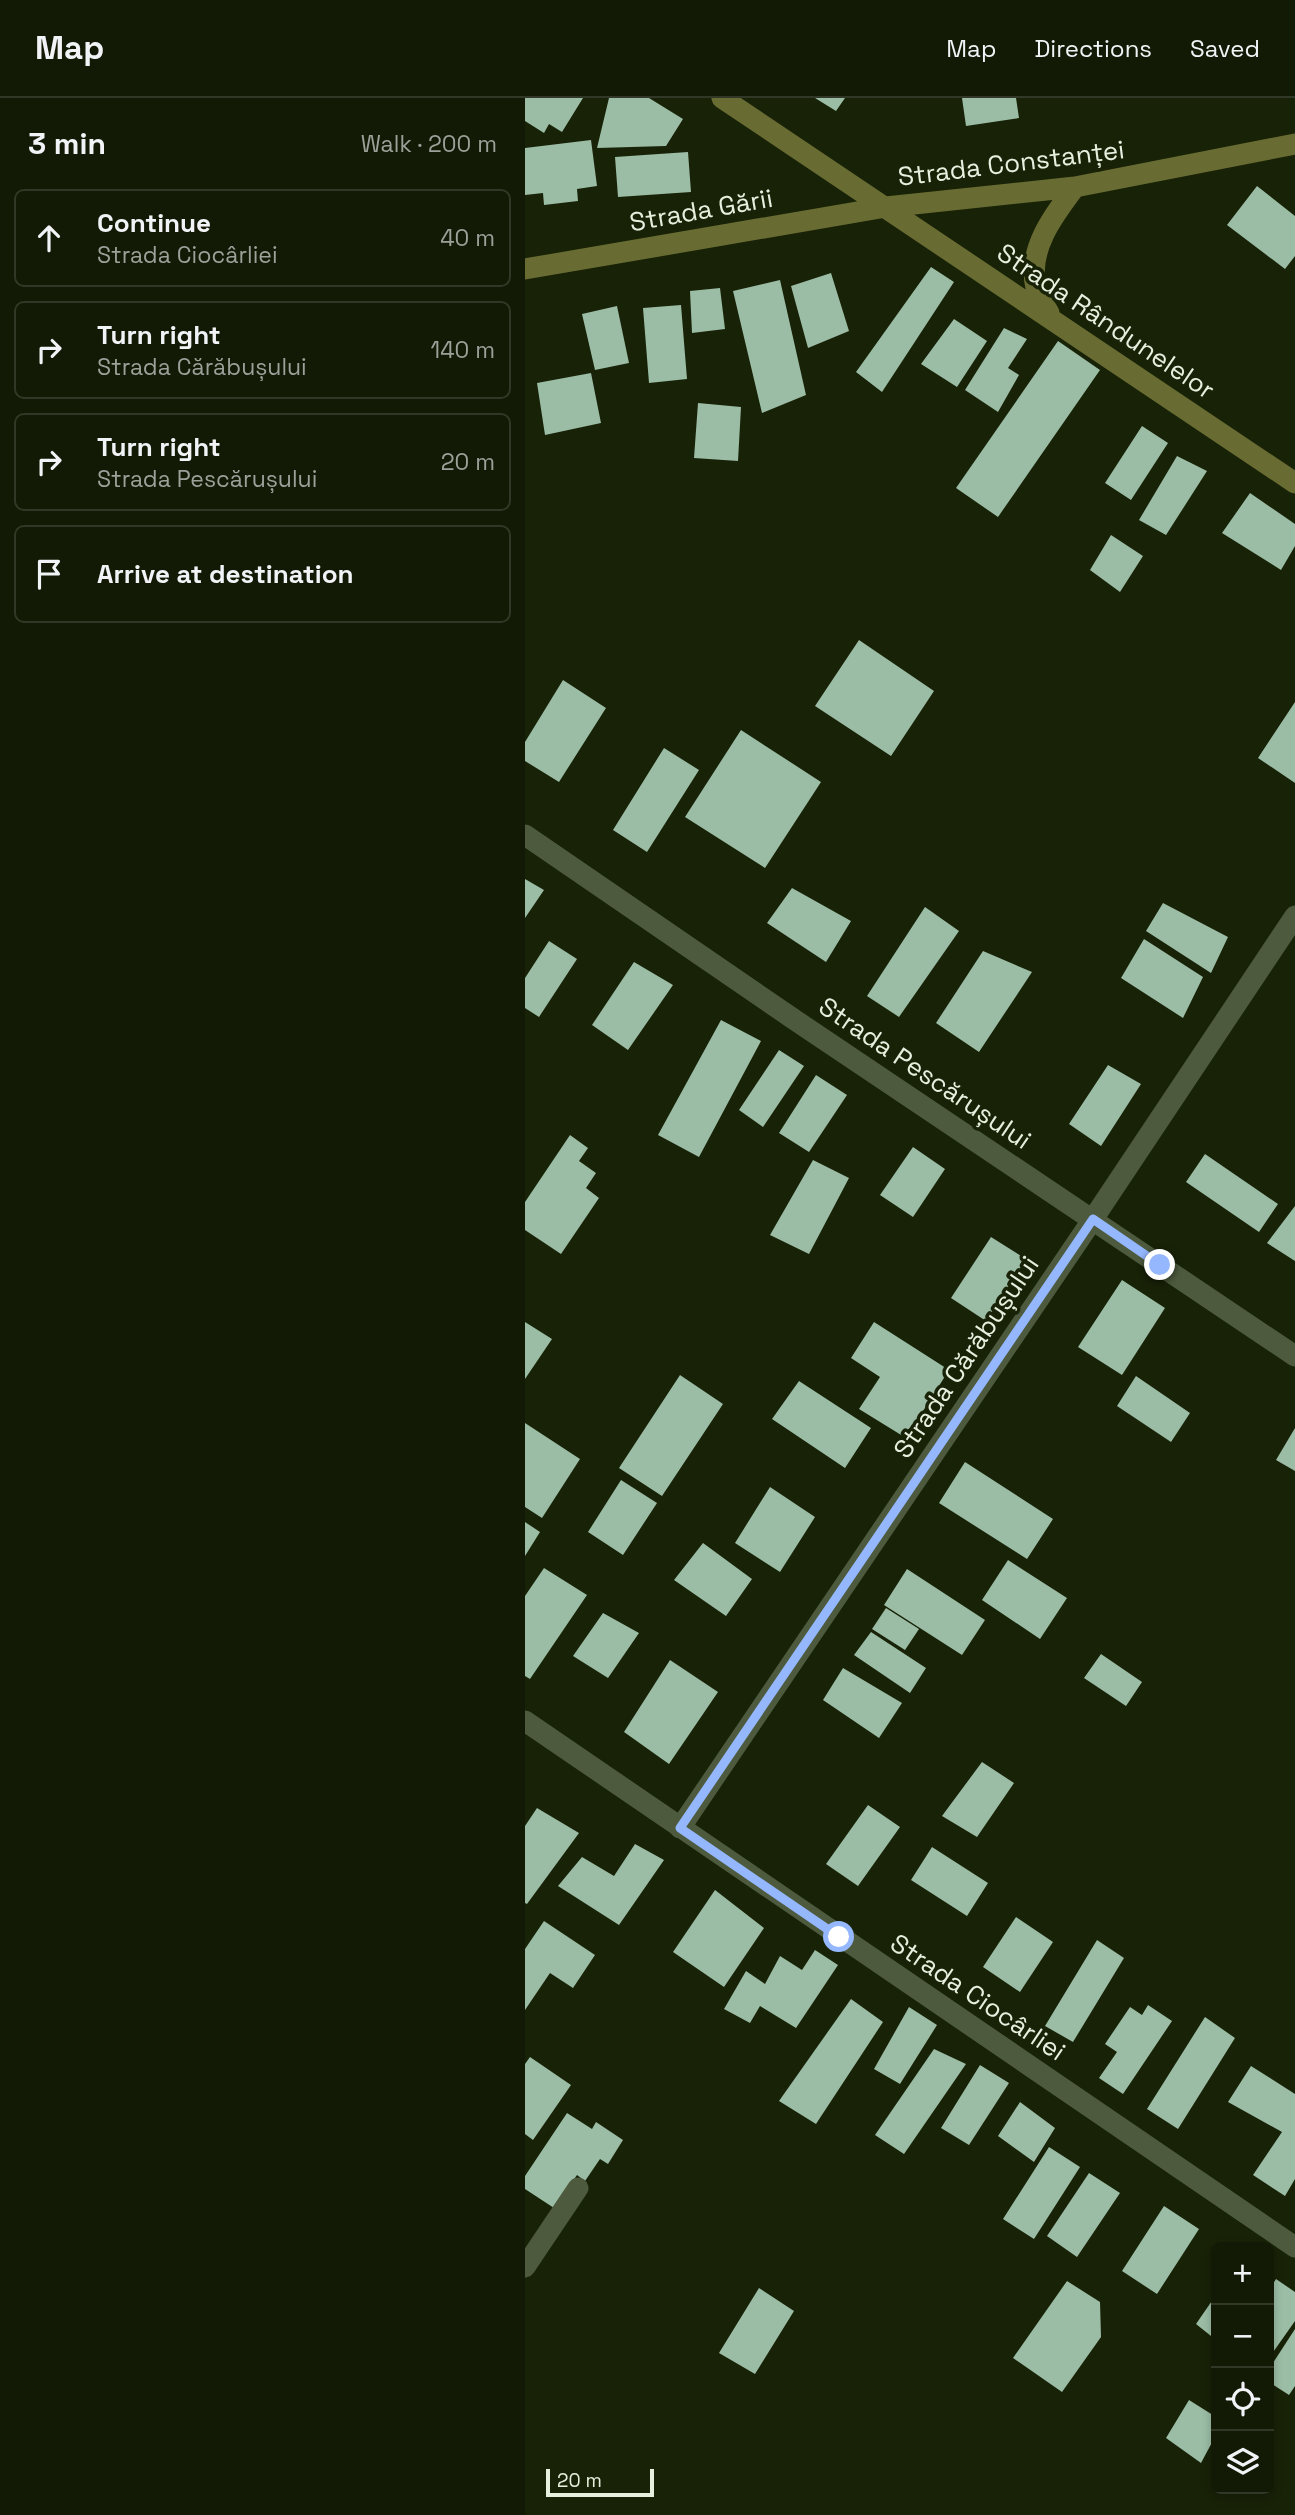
<!DOCTYPE html>
<meta charset="utf-8">
<style>
:root{--surface:#121a05;--page:#1b230f;--text:#f1f3f6;--muted:#9ca19a;--line:#313827}
body{margin:0;font-family:"Space Grotesk",sans-serif;background:var(--page);color:var(--text)}
.controls{position:absolute;right:21px;bottom:21px;display:grid;overflow:hidden;border-radius:10px;box-shadow:0 4px 10px #0003}
.controls button{width:63px;height:63px;display:grid;place-items:center;padding:0;border:0;border-bottom:2px solid var(--line);background:var(--surface);color:var(--text);font:35px sans-serif}
.scale{position:absolute;left:21px;bottom:18px;width:108px;box-sizing:border-box;padding-left:7px;border:4px solid #e7efde;border-top:0;font-size:19px;line-height:24px;white-space:nowrap;color:#e7efde;-webkit-text-stroke:5px #182207;paint-order:stroke}
.stop{position:absolute;width:21px;height:21px;margin:-16px;border:5px solid #94b7fd;border-radius:50%;background:#fff}
.stop.end{background:#94b7fd;border-color:#fff;box-shadow:0 2px 7px #0008}
.list{margin:0;padding:0;list-style:none}
h2{display:flex;justify-content:space-between;align-items:center;height:91px;margin:0;padding:0 28px;font-size:30px}
h2 small{font-size:23px;font-weight:400;color:var(--muted)}
.list li{display:grid;grid-template-columns:46px 1fr auto;gap:21px;align-items:center;box-sizing:border-box;height:98px;margin:0 14px 14px;padding:0 14px;border:2px solid var(--line);border-radius:10px}
.list b{display:block;font-size:26px;white-space:nowrap}
.list p{margin:0;font-size:23px;white-space:nowrap;color:var(--muted)}
.list em{font-size:23px;font-style:normal;color:var(--muted)}
.icon{flex:none;width:38px;height:38px;fill:none;stroke:currentColor;stroke-width:2;stroke-linecap:round;stroke-linejoin:round}
.map{position:relative;flex:none;width:770px;height:2417px;overflow:hidden}
header{display:flex;align-items:center;gap:42px;box-sizing:border-box;height:98px;padding:0 35px;background:var(--surface);border-bottom:2px solid var(--line)}
header strong{font-size:33px}
nav{display:flex;gap:38px;margin-inline-start:auto;font-size:24px}
main{display:flex}
aside{flex:1;background:var(--surface)}
.map>svg:first-child{display:block}
.building{fill:#9bbca5}
.lines{fill:none;stroke-linecap:round;stroke-linejoin:round}
.lane{stroke:#4d5a3d;stroke-width:21}
.street{stroke:#4d5a3d;stroke-width:21}
.secondary{stroke:#696c32;stroke-width:21}
.route{stroke:#94b7fd;stroke-width:9}
.labels{text-anchor:middle;dominant-baseline:central;stroke-width:7;stroke-linejoin:round;paint-order:stroke}
.street-label{font-size:26px;fill:#e7efde;stroke:#182207}
</style>
<header>
<strong>Map</strong>
<nav><a>Map</a><a>Directions</a><a>Saved</a></nav>
</header>
<main>
<aside>
<h2>3 min<small>Walk · 200 m</small></h2>
<ul class="list">
<li><svg class="icon" aria-label="ahead" viewBox="0 0 24 24"><path d="M12 20V5M6 11l6-6 6 6"/></svg><div><b>Continue</b><p>Strada Ciocârliei</p></div><em>40 m</em></li>
<li><svg class="icon" aria-label="right" viewBox="0 0 24 24"><path d="M7 20v-9h11M14 6l5 5-5 5"/></svg><div><b>Turn right</b><p>Strada Cărăbușului</p></div><em>140 m</em></li>
<li><svg class="icon" aria-label="right" viewBox="0 0 24 24"><path d="M7 20v-9h11M14 6l5 5-5 5"/></svg><div><b>Turn right</b><p>Strada Pescărușului</p></div><em>20 m</em></li>
<li><svg class="icon" aria-label="arrive" viewBox="0 0 24 24"><path d="M6 21V4h12l-3 4 3 4H6"/></svg><div><b>Arrive at destination</b></div></li>
</ul>
</aside>
<div class="map">
<svg width="770" height="2417" viewBox="0 0 770 2417">
<rect width="100%" height="100%" fill="#182207"/>
<path class="building" d="M0,0H58L37,34L24,26L19,35L0,23Z
M84,0H124L158,21L141,48L72,50Z
M290,0H320L311,13Z
M437,0H491L494,20L441,28Z
M66,42L72,88L52,91L53,103L19,107L18,95L0,97V50Z
M163,54L166,94L93,99L90,59Z
M732,88L770,118V158L760,171L702,127Z
M406,169L429,184L357,294L331,274Z
M306,175L324,233L283,250L266,188Z
M255,182L281,297L237,315L208,193Z
M195,190L200,231L167,235L165,193Z
M156,207L162,281L124,285L118,210Z
M92,208L104,265L70,272L57,216Z
M429,221L462,243L432,289L396,266Z
M479,230L502,241L483,270L494,277L473,314L440,292Z
M533,243L575,272L473,419L431,390Z
M66,275L76,325L20,337L12,285Z
M173,305L216,309L213,363L169,360Z
M617,328L643,345L606,402L580,385Z
M652,358L682,373L641,437L614,422Z
M725,395L770,426V448L756,472L697,435Z
M586,437L618,458L595,494L565,472Z
M334,542L409,593L366,658L290,608Z
M38,582L81,610L34,684L0,663V644Z
M770,604V685L733,660Z
M216,632L296,684L240,770L160,719Z
M139,650L174,672L122,754L88,732Z
M0,781L19,792L0,820Z
M267,790L326,823L301,864L242,825Z
M638,805L703,839L686,875L621,833Z
M400,809L434,833L374,919L342,898Z
M619,841L678,879L658,920L596,880Z
M24,843L52,861L14,919L0,910V880Z
M458,853L507,874L454,954L411,925Z
M109,864L148,887L103,952L67,927Z
M196,922L236,943L174,1059L133,1037Z
M254,952L279,968L238,1029L214,1012Z
M583,967L616,986L576,1048L544,1026Z
M291,977L322,997L284,1054L254,1035Z
M45,1037L63,1050L54,1063L71,1075L61,1090L74,1100L36,1156L0,1132V1104Z
M388,1049L420,1071L388,1119L355,1097Z
M680,1056L753,1106L734,1134L661,1084Z
M288,1062L324,1080L284,1156L245,1137Z
M770,1108V1163L742,1145Z
M466,1139L501,1161L461,1223L426,1200Z
M597,1182L640,1210L597,1277L553,1249Z
M0,1224L27,1241L0,1281Z
M349,1224L424,1272L381,1340L334,1311L355,1279L326,1260Z
M155,1277L198,1306L137,1398L94,1370Z
M611,1278L665,1315L646,1344L592,1308Z
M274,1283L346,1330L320,1370L247,1321Z
M0,1325L55,1361L17,1420L0,1409Z
M770,1330V1373L751,1362Z
M440,1364L528,1421L502,1461L414,1405Z
M96,1382L132,1405L98,1457L63,1434Z
M245,1389L290,1419L255,1474L210,1445Z
M0,1424L15,1434L0,1458Z
M178,1445L227,1481L201,1518L149,1482Z
M483,1462L542,1500L515,1541L457,1502Z
M19,1470L62,1497L5,1581L0,1578V1498Z
M382,1471L460,1522L437,1557L359,1507Z
M361,1510L394,1531L380,1552L347,1531Z
M78,1515L114,1535L83,1580L48,1558Z
M346,1534L401,1570L385,1595L329,1557Z
M576,1556L617,1584L601,1608L559,1580Z
M145,1562L193,1594L144,1666L99,1634Z
M318,1570L377,1605L354,1640L298,1602Z
M457,1664L489,1685L452,1739L417,1718Z
M343,1707L375,1729L333,1788L301,1766Z
M12,1710L54,1735L2,1806L0,1805V1728Z
M110,1746L139,1762L94,1827L33,1788L57,1759L89,1778Z
M407,1749L463,1785L442,1818L386,1782Z
M190,1792L239,1830L199,1889L148,1854Z
M491,1819L528,1844L495,1894L458,1869Z
M19,1823L70,1857L48,1890L25,1875L0,1912V1851Z
M572,1842L599,1860L548,1944L520,1928Z
M290,1852L313,1867L271,1930L235,1908L225,1925L199,1911L221,1873L240,1886L255,1858L277,1872Z
M326,1901L358,1924L291,2026L254,2003Z
M623,1907L647,1923L598,1996L574,1980L592,1954L580,1946L605,1909L617,1917Z
M384,1909L412,1927L375,1986L349,1971Z
M680,1919L710,1940L653,2031L622,2011Z
M409,1951L441,1966L379,2056L350,2037Z
M5,1959L46,1987L8,2042L0,2036V1966Z
M455,1967L484,1985L444,2047L416,2030Z
M726,1968L770,1996V2081L760,2098L728,2077L757,2034L703,2004Z
M495,2004L530,2030L509,2064L473,2038Z
M42,2015L67,2031L71,2024L98,2042L83,2066L75,2061L60,2083L52,2077L29,2110L0,2091V2078Z
M524,2049L555,2069L509,2141L478,2121Z
M564,2075L595,2095L552,2159L522,2138Z
M639,2108L674,2131L632,2196L597,2173Z
M751,2181L770,2194V2223L744,2260V2192Z
M542,2183L575,2204L576,2239L537,2294L488,2260Z
M234,2190L269,2213L230,2276L194,2255Z
M691,2197V2242L671,2226Z
M770,2231V2288L764,2297L744,2284V2271Z
M664,2302L691,2319V2337L676,2365L641,2340Z"/>
<g class="lines">
<path class="lane" d="M0,2169L53,2090"/>
<path class="street" d="M0,737L267,920L770,1258
M0,1623L770,2149
M155,1730L568,1121L770,818"/>
<path class="secondary" d="M197,0L770,385
M0,171L361,109L550,89L770,46
M524,215C520,208 513,199 511,190C502,152 528,118 550,89"/>
</g>
<g class="lines">
<path class="route" d="M314,1839L155,1730L568,1121L635,1167"/>
</g>
<g class="labels">
<g class="street-label">
<text transform="translate(486 65) rotate(-7)">Strada Constanței</text>
<text transform="translate(176 112) rotate(-10)">Strada Gării</text>
<text transform="translate(581 223) rotate(34)">Strada Rândunelelor</text>
<text transform="translate(400 975) rotate(34)">Strada Pescărușului</text>
<text transform="translate(441 1259) rotate(-56)">Strada Cărăbușului</text>
<text transform="translate(453 1899) rotate(34)">Strada Ciocârliei</text>
</g>
</g>
</svg>
<div class="controls">
<button>+</button>
<button>−</button>
<button><svg class="icon" aria-label="locate" viewBox="0 0 24 24"><circle cx="12" cy="12" r="6"/><path d="M12 2v4M12 18v4M2 12h4M18 12h4"/></svg></button>
<button><svg class="icon" aria-label="layers" viewBox="0 0 24 24"><path d="M12 4l9 5-9 5-9-5zM3 14l9 5 9-5"/></svg></button>
</div>
<div class="scale">20 m</div>
<div class="stop" style="left:314px;top:1839px"></div>
<div class="stop end" style="left:635px;top:1167px"></div>
</div>
</main>
